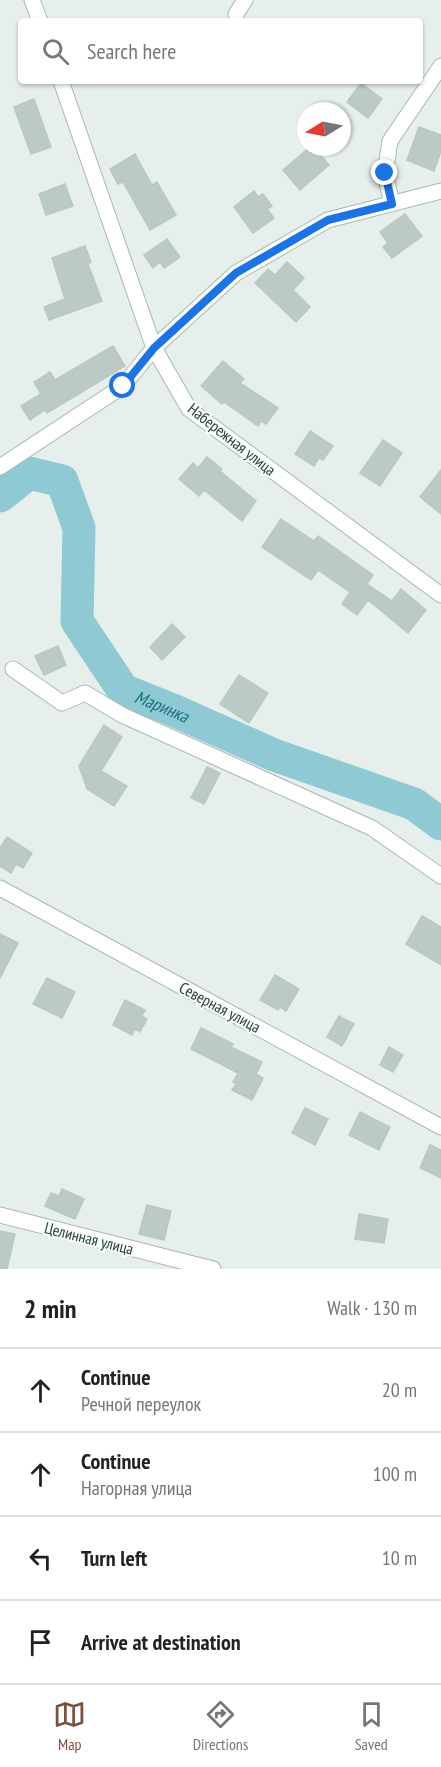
<!DOCTYPE html>
<meta charset="utf-8">
<style>
:root{--surface:#fff;--page:#f2f2f2;--text:#222;--muted:#767676;--line:#e0e0e0;--accent:#804e3d}
body{margin:0;font-family:"PT Sans Narrow",sans-serif;background:var(--page);color:var(--text)}
.compass{position:absolute;left:297px;top:102px;width:54px;height:54px;border-radius:50%;background:var(--surface);box-shadow:0 2px 4px #0004;rotate:260deg}
.stop{position:absolute;width:18px;height:18px;margin:-14px;border:4px solid #1a73e8;border-radius:50%;background:#fff}
.stop.end{background:#1a73e8;border-color:#fff;box-shadow:0 2px 6px #0008}
.list{margin:0;padding:0;list-style:none}
h2{display:flex;justify-content:space-between;align-items:center;height:78px;margin:0;padding:0 24px;font-size:26px}
h2 small{font-size:20px;font-weight:400;color:var(--muted)}
.list li{display:grid;grid-template-columns:39px 1fr auto;gap:18px;align-items:center;box-sizing:border-box;height:84px;padding:0 24px;border-top:2px solid var(--line)}
.list b{display:block;font-size:22px;white-space:nowrap}
.list p{margin:0;font-size:20px;white-space:nowrap;color:var(--muted)}
.list em{font-size:20px;font-style:normal;color:var(--muted)}
.icon{flex:none;width:33px;height:33px;fill:none;stroke:currentColor;stroke-width:2;stroke-linecap:round;stroke-linejoin:round}
.map{position:relative;flex:none;width:441px;height:1269px;overflow:hidden}
.search{position:absolute;background:var(--surface);box-shadow:0 2px 4px #0004;left:18px;right:18px;top:18px;height:66px;display:flex;align-items:center;gap:15px;box-sizing:border-box;padding:0 21px;border-radius:6px;color:var(--muted);font-size:22px}
.sheet{height:414px;background:var(--surface)}
nav{display:flex;justify-content:space-around;align-items:center;box-sizing:border-box;height:84px;border-top:2px solid var(--line);background:var(--surface);font-size:16px;color:var(--muted)}
nav a{display:grid;justify-items:center;gap:3px}
nav .on{color:var(--accent)}
.map>svg:first-child{display:block}
.lines{fill:none;stroke-linecap:round;stroke-linejoin:round}
.river{stroke:#8ec9d4;stroke-width:33}
.building{fill:#bbcac4;stroke:#b8c9c2;stroke-width:1.5}
.street-casing{stroke:#a8b8b2;stroke-width:17}
.street{stroke:#fff;stroke-width:15}
.route{stroke:#1a73e8;stroke-width:8}
.labels{text-anchor:middle;dominant-baseline:central;stroke-width:4.5;stroke-linejoin:round;paint-order:stroke}
.street-label{font-size:16px;fill:#24423a;stroke:#f7fbf9}
.water-label{font-size:18px;font-style:italic;fill:#1c6f80;stroke:#f7fbf9}
</style>
<div class="map">
<svg width="441" height="1269" viewBox="0 0 441 1269">
<rect width="100%" height="100%" fill="#e6efeb"/>
<g class="lines">
<path class="river" id="s1" d="M0,496L29,473L62,481L79,528L77,621L123,690L173,710L274,755L414,804L441,824"/>
</g>
<path class="building" d="M361,83L382,99L368,118L347,102Z
M34,99L51,147L31,154L14,107Z
M419,127L441,135V151L434,171L407,160Z
M310,147H314L329,165L300,190L283,170Z
M135,154L152,185L157,182L176,215L150,230L123,182L118,184L110,169Z
M65,184L73,206L46,215L39,194Z
M254,191L258,197L263,194L272,206L267,209L274,218L253,233L234,207Z
M405,214L422,236L392,258L383,247L388,243L380,232Z
M167,239L180,257L164,268L160,262L153,268L144,255Z
M85,246L91,262L88,264L102,301L49,320L44,307L65,299L52,258Z
M287,262L304,278L293,290L310,307L296,322L255,283L268,269L275,275Z
M113,346L125,366L47,413L45,410L30,420L21,406L41,394L34,382L50,372L55,380Z
M223,361L244,379L240,383L278,408L266,424L261,421L258,426L224,402L222,404L201,386Z
M310,431L333,446L323,460L319,458L314,466L295,454Z
M383,440L402,453L380,486L360,473Z
M207,457L222,469L220,471L256,501L242,521L204,490L199,496L179,479L193,463L198,468Z
M441,470V514L420,497Z
M281,519L314,541L318,536L373,575L367,584L392,601L401,589L426,610L408,633L368,600L357,615L342,604L350,592L318,570L311,580L262,547Z
M172,624L185,637L162,660L150,647Z
M58,646L66,665L44,675L35,656Z
M239,675L268,693L249,723L220,704Z
M104,725L122,737L101,771L127,786L114,806L87,789L79,766Z
M207,767L220,773L204,804L191,798Z
M7,837L32,853L23,868L16,864L11,873L0,866V848Z
M422,916L441,927V965L406,944Z
M0,934L18,943L0,978Z
M275,975L299,989L286,1011L280,1007L278,1010L260,1000Z
M47,978L75,992L62,1018L33,1004Z
M125,1000L145,1010L142,1016L147,1019L140,1032L135,1029L132,1035L113,1025Z
M339,1016L354,1024L342,1046L327,1037Z
M201,1028L233,1044L231,1047L262,1062L256,1074L263,1078L252,1100L232,1090L236,1084L233,1082L238,1073L191,1049Z
M389,1047L403,1055L393,1072L380,1065Z
M305,1108L328,1119L315,1145L292,1133Z
M360,1112L390,1127L379,1150L349,1135Z
M430,1145L441,1150V1178L420,1168Z
M62,1189L84,1199L75,1219L45,1206L51,1193L59,1196Z
M147,1205L171,1211L164,1240L139,1234Z
M359,1214L388,1219L384,1243L355,1239Z
M0,1231L15,1234L7,1269H0Z"/>
<g class="lines">
<g class="street-casing">
<path id="street" d="M32,0L40,21
M236,14L245,0
M61,81L154,348L189,409L441,595
M392,204L385,173L390,141L441,66
M0,467L123,386L154,348L236,273L328,220L441,191
M13,669L62,703L85,693L122,715L372,828L441,876
M0,888L441,1127
M0,1215L213,1269"/>
</g>
<use href="#street" class="street"/>
</g>
<g class="lines">
<path class="route" d="M123,386L154,348L236,273L328,220L392,204L385,173"/>
</g>
<g class="labels">
<g class="street-label">
<text transform="translate(232 439) rotate(38)">Набережная улица</text>
<text transform="translate(220 1007) rotate(28)">Северная улица</text>
<text transform="translate(89 1238) rotate(14)">Целинная улица</text>
</g>
<g class="water-label">
<text stroke="none"><textPath href="#s1" startOffset="339">Маринка</textPath></text>
</g>
</g>
</svg>
<svg class="compass" viewBox="-18 -18 36 36"><path d="M0-13l5 13h-10z" fill="#e53935"/><path d="M0 13l5-13h-10z" fill="#767676"/></svg>
<div class="stop" style="left:123px;top:386px"></div>
<div class="stop end" style="left:385px;top:173px"></div>
<div class="search"><svg class="icon" aria-label="search" viewBox="0 0 24 24"><circle cx="10" cy="10" r="6"/><path d="M15 15l6 6"/></svg>Search here</div>
</div>
<section class="sheet">
<h2>2 min<small>Walk · 130 m</small></h2>
<ul class="list">
<li><svg class="icon" aria-label="ahead" viewBox="0 0 24 24"><path d="M12 20V5M6 11l6-6 6 6"/></svg><div><b>Continue</b><p>Речной переулок</p></div><em>20 m</em></li>
<li><svg class="icon" aria-label="ahead" viewBox="0 0 24 24"><path d="M12 20V5M6 11l6-6 6 6"/></svg><div><b>Continue</b><p>Нагорная улица</p></div><em>100 m</em></li>
<li><svg class="icon" aria-label="left" viewBox="0 0 24 24"><path d="M17 20v-9H6M10 6l-5 5 5 5"/></svg><div><b>Turn left</b></div><em>10 m</em></li>
<li><svg class="icon" aria-label="arrive" viewBox="0 0 24 24"><path d="M6 21V4h12l-3 4 3 4H6"/></svg><div><b>Arrive at destination</b></div></li>
</ul>
</section>
<nav>
<a class="on"><svg class="icon" aria-label="map" viewBox="0 0 24 24"><path d="M3 6l6-2 6 2 6-2v14l-6 2-6-2-6 2zM9 4v14M15 6v14"/></svg>Map</a>
<a><svg class="icon" aria-label="directions" viewBox="0 0 24 24"><path d="M12 3l9 9-9 9-9-9zM9 14v-3h6M13 9l2 2-2 2"/></svg>Directions</a>
<a><svg class="icon" aria-label="saved" viewBox="0 0 24 24"><path d="M7 4h10v16l-5-4-5 4z"/></svg>Saved</a>
</nav>
